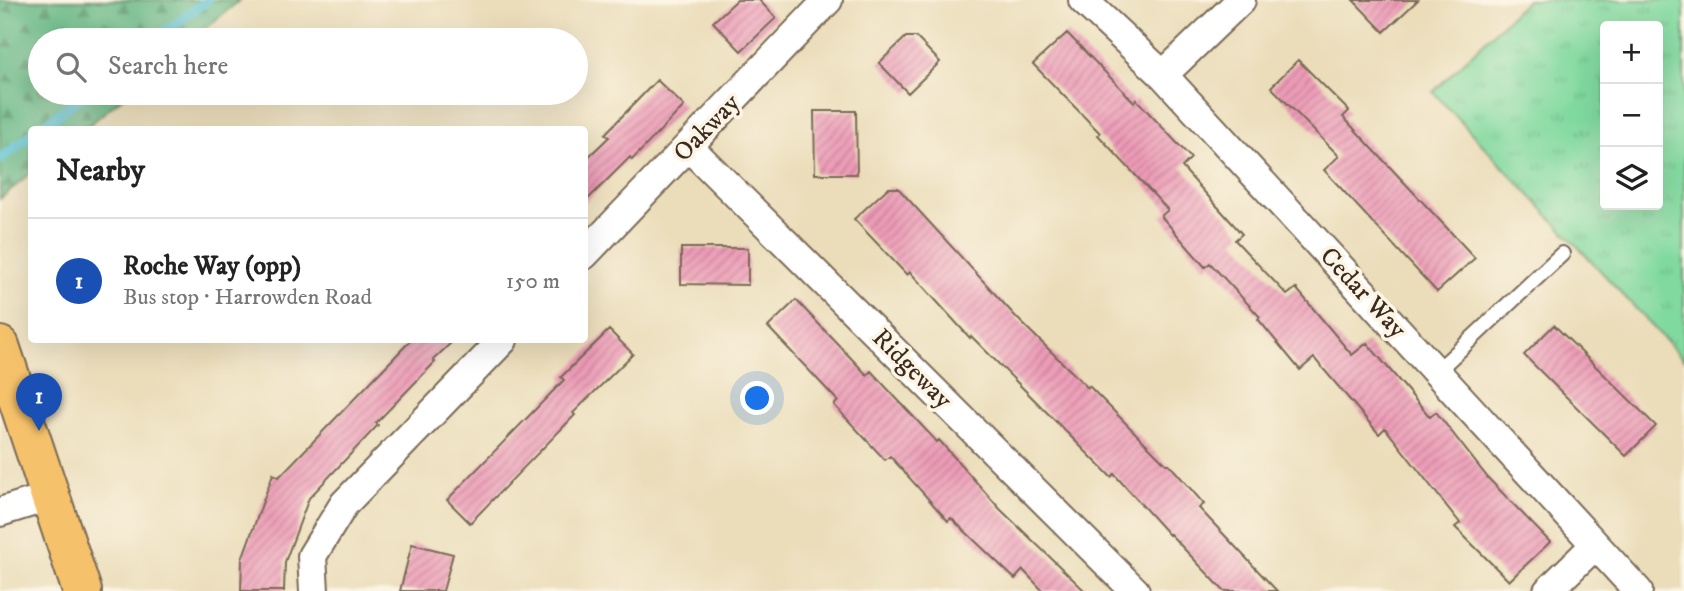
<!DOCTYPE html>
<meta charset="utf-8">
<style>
:root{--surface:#fff;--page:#f6f6f6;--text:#222;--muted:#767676;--line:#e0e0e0;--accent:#d1495b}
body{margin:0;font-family:"IM FELL DW Pica",serif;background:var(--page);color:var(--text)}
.controls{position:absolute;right:21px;top:21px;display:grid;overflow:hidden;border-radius:7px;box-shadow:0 7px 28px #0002}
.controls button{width:63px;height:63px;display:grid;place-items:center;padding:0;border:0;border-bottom:2px solid var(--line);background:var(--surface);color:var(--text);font:35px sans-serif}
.you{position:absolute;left:758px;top:399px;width:24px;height:24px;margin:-18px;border:5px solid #fff;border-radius:50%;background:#1a73e8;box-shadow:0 0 0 10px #1a73e833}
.badge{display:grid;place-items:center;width:46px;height:46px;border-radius:50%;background:var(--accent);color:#fff;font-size:23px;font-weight:700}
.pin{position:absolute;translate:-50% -58px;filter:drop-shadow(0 2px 4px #0008)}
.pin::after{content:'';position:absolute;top:37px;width:24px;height:21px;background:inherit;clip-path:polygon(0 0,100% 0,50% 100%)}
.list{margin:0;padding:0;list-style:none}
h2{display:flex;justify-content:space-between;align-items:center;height:91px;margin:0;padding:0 28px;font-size:30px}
h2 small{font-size:23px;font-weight:400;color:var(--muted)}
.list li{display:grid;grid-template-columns:46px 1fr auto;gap:21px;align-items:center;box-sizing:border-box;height:126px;padding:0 28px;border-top:2px solid var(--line)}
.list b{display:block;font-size:26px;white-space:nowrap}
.list p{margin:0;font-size:23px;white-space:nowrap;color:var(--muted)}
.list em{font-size:23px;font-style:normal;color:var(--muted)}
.icon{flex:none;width:38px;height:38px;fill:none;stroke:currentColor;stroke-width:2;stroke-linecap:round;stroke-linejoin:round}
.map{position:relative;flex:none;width:1684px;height:591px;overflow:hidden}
.search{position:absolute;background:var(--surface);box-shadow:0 7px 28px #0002;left:28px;top:28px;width:560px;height:77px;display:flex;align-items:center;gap:18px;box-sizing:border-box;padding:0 24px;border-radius:38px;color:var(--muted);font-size:26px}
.panel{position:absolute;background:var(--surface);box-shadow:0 7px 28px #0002;left:28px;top:126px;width:560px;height:217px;border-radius:7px}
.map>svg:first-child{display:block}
.forest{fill:url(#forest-firs);stroke:#527252;stroke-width:2}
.park{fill:url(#park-tufts);stroke:#5e825e;stroke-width:2;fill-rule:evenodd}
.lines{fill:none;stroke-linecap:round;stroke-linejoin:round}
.stream{stroke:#58c1d3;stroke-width:10}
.building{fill:url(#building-hatch)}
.service-casing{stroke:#796955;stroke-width:18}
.minor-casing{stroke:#796955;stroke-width:32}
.primary-casing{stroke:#796955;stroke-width:42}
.service{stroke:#fff;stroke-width:14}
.minor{stroke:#fff;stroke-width:28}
.primary{stroke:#f5c16b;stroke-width:38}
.labels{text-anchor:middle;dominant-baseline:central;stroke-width:7;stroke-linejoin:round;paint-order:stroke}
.street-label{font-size:26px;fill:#3b2a1e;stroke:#fcf5e5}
</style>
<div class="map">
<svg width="1684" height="591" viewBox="0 0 1684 591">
<defs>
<pattern id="forest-firs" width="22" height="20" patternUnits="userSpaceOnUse" patternTransform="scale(1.75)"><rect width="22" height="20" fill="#68b986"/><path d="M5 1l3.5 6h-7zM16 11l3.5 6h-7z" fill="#57976d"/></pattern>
<pattern id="park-tufts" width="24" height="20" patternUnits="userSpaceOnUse" patternTransform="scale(1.75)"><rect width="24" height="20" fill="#80d99f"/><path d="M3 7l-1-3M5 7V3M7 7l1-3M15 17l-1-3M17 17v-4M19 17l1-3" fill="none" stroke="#70ba88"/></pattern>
<pattern id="building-hatch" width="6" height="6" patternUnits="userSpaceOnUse" patternTransform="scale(1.75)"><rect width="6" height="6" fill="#ed9bb7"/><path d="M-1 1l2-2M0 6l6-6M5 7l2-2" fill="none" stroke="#c17f94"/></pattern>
</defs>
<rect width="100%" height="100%" fill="#fcf5e5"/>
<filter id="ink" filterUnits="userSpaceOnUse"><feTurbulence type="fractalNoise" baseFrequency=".0143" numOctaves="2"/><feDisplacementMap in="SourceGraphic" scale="14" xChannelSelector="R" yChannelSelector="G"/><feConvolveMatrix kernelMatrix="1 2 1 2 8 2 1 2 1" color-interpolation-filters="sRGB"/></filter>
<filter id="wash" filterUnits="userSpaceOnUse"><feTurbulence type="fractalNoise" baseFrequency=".00686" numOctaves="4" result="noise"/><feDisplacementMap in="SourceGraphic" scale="28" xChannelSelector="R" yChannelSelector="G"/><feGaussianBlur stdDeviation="1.57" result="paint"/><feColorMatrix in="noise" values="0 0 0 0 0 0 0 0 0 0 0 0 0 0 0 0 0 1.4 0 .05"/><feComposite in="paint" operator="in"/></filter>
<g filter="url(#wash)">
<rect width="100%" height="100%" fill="#ebddba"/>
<path class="forest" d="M0,0H240L191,40H40V93H128L84,129L32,130L31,173L0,199Z"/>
<path class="park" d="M1527,0H1684V360L1433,92ZM1605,26H1658V205H1605Z"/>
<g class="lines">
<path class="stream" d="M155,40L207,0
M38,130L86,93
M0,159L32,134"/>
</g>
<g id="blocks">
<path class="building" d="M737,0H759L776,18L741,51L713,22Z
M1353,0H1418L1384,32Z
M1067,33L1134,102L1136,99L1191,158L1182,167L1242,234L1235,240L1287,295L1296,288L1352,355L1367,343L1430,417L1436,412L1488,478L1550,542L1509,581L1455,527L1460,523L1385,428L1379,434L1314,358L1300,370L1258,319L1260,317L1210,263L1205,267L1161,216L1168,210L1098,135L1100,133L1033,64Z
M906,37H916L940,62L908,93L879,63Z
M1298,60L1349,111L1343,117L1475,258L1437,292L1324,170L1339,156L1271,87Z
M657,80L684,106L632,160L630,157L584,203V161L609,137L605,134Z
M814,111H856L857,174H815Z
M888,188H898L1017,318L1088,388L1089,386L1166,464H1169L1204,504L1199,508L1277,591H1224L1170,534L1169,535L1114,474L1111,477L971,336L970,338L910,272L907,275L854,219Z
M681,248H748V285L681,284Z
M796,300L867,375L871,371L937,442L939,440L1000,509L1085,591H1043L1023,570L1015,579L951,518L948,521L890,456L885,460L834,405L838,401L768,327Z
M1554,325L1656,426L1626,456L1524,355Z
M609,330L633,354L573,413L575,415L470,523L447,500L564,380L561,377Z
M411,340H454L433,360L435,362L376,423L378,425L309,498L285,562L284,591H241L242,559L273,474L279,477Z
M412,544L453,554L443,591H400Z"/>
</g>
</g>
<g filter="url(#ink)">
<use href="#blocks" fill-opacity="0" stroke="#796955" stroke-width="2"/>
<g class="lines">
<g class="service-casing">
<path id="service" d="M1436,372L1562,254"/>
</g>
<g class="minor-casing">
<path id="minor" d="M1083,0L1163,75L1638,591
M1163,75L1241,0
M689,147L1135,591
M584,255L828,0
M0,512L51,496
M314,591L312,556L344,504L503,340
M1548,591L1595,545"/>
</g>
<g class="primary-casing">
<path id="primary" d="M0,346L82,591"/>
</g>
<use href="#service" class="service"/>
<use href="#minor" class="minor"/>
<use href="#primary" class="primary"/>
</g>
</g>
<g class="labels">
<g class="street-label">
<text transform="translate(707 128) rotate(-46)">Oakway</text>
<text transform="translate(1363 293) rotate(47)">Cedar Way</text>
<text transform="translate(912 369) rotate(45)">Ridgeway</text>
</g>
</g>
</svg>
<div class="controls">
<button>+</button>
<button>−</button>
<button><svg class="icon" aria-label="layers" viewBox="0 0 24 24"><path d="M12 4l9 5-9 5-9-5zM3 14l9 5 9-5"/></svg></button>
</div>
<div class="you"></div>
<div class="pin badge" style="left:39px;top:431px;background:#1a4fb4">1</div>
<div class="search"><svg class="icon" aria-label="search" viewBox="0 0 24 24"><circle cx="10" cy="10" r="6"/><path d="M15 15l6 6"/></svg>Search here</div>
<section class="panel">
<h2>Nearby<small></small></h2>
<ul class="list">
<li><span class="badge" style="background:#1a4fb4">1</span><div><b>Roche Way (opp)</b><p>Bus stop · Harrowden Road</p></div><em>150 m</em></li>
</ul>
</section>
</div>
